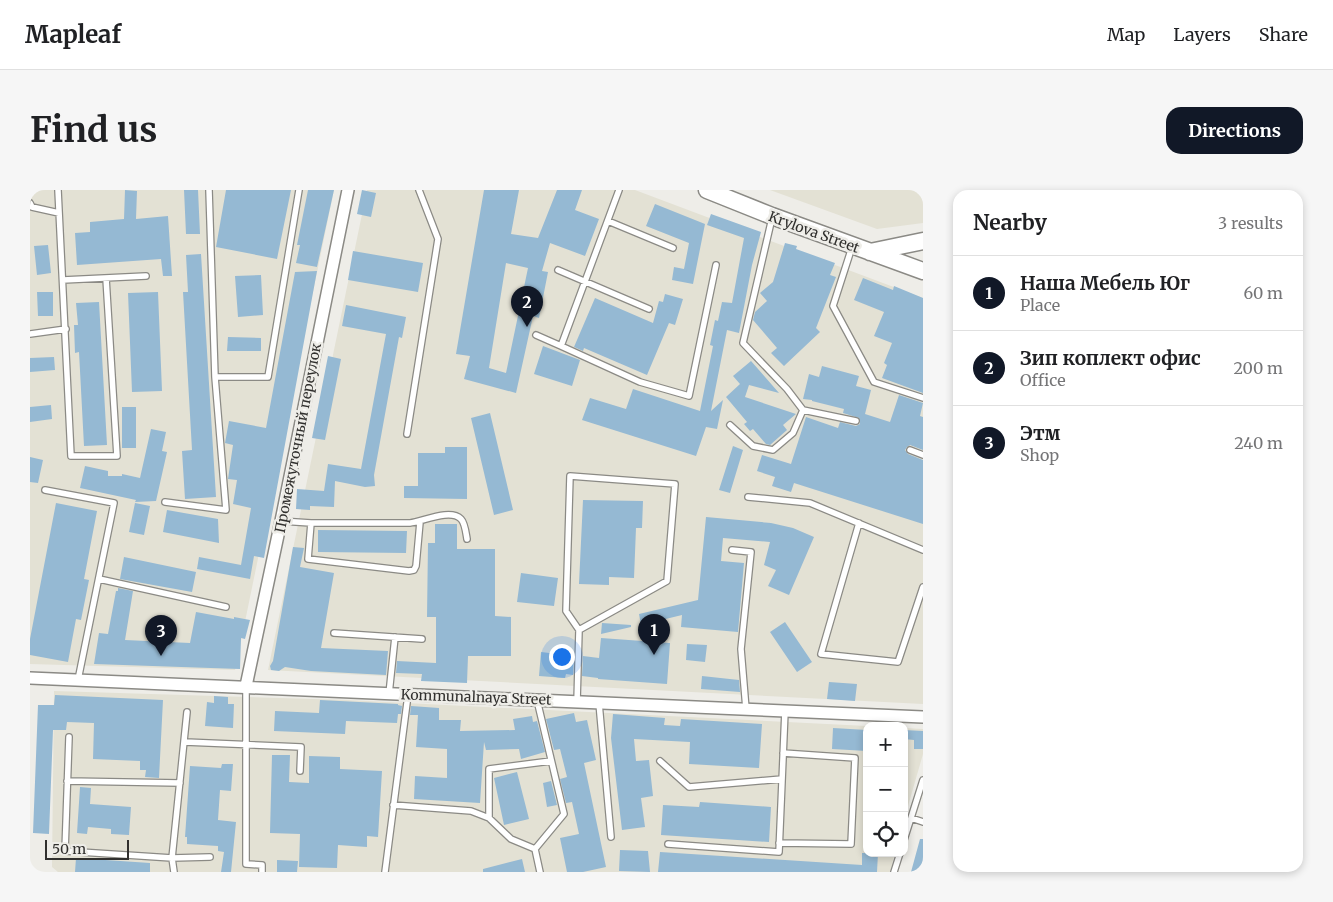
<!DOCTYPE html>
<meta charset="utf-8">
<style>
:root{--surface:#fff;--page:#f6f6f6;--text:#202124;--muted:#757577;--line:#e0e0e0;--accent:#111827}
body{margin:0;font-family:Merriweather,serif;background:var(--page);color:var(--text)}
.controls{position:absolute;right:15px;bottom:15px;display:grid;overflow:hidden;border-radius:10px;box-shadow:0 2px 8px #0003}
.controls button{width:45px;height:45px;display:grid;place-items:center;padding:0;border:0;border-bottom:1px solid var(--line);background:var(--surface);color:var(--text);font:25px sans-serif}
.scale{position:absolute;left:15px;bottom:12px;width:84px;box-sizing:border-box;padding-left:5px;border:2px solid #31302e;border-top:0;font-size:14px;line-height:18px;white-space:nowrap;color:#31302e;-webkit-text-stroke:4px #eeede8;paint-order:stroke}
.you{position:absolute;left:531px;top:466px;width:18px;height:18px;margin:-12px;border:4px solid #fff;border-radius:50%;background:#1a73e8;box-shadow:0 0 0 8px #1a73e833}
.badge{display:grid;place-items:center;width:32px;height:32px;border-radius:50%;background:var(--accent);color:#fff;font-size:16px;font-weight:700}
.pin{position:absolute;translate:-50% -41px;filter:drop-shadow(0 1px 2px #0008)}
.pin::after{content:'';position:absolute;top:26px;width:18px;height:15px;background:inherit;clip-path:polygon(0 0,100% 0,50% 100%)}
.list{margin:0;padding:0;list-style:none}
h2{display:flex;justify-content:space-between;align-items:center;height:65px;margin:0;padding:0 20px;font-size:21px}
h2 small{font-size:16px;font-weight:400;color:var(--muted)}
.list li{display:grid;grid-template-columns:32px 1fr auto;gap:15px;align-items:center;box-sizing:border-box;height:75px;padding:0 20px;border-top:1px solid var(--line)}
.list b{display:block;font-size:19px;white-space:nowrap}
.list p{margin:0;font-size:16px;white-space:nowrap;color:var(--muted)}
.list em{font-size:16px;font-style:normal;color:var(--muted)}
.icon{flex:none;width:28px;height:28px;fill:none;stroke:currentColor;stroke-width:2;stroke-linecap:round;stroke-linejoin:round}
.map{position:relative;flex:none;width:893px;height:682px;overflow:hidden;border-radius:15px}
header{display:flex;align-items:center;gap:30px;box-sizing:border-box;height:70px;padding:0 25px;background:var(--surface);border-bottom:1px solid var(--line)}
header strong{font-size:24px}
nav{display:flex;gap:28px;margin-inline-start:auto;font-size:18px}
.intro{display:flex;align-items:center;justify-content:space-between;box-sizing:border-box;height:120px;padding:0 30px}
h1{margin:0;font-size:35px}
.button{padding:12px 22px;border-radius:15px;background:var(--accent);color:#fff;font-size:18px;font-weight:700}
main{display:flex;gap:30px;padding:0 30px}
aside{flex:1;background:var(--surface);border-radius:15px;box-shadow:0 2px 8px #0003}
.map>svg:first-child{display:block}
.built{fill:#e3e1d4}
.building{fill:#95b9d3;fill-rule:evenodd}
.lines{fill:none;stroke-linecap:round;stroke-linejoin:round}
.lane-casing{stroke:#8b8a85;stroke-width:8}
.street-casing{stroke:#8b8a85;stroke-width:14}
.secondary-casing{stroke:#8b8a85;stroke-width:19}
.lane{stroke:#fff;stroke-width:5.5}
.street{stroke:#fff;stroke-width:11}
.secondary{stroke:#fff;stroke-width:16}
.labels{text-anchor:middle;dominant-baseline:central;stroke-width:5;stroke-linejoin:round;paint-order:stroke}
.street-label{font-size:14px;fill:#31302e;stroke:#eeede8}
</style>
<header>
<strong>Mapleaf</strong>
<nav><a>Map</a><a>Layers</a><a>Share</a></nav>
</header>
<div class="intro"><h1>Find us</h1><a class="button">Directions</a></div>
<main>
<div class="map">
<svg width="893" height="682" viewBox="0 0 893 682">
<rect width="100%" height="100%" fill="#eeede8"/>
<path class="built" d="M0,0H304L205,480L0,474Z
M337,0H605L893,108V514L238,480Z
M740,0H893V33L847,39Z
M24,501L316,510L837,536V663H865L860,682H28L22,677Z
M874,538L893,539V564L874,630Z"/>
<path class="building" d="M95,0L107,1L106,29L138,26L142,86H133L131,69L47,75L45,43L60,42V32L94,29Z
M154,0H168L170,44H156Z
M196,0H261L247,69L186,57Z
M278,0H304L287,77L266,73L270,55H267Z
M332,0L346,3L341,27L327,24Z
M454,0H489L481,44L508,48L527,0H552L545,20L569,29L555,66L520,53L512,81L518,82L509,128L503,126L486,203L434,189L440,166L426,164ZM476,73L498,78L476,183L459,178Z
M625,14L675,34L663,94L642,90L644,77L654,79L659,53L616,36Z
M681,24L731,42L722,75L709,143L697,140L681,221L693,210L687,239L676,237L666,266L552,230L560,208L596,219L603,199L670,221L683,156L680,155L685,130L688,131L692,112L702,113L714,48L677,35Z
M755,53L767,56L766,59L805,73L800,85L806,87L786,138L790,142L754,176L741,163L747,158L723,130L725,122L737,111L730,103L743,92Z
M18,55L21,83L7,85L4,56Z
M323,61L393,73L388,102L318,90Z
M171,64L186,307L155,309L152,261L162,260L153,102H158L156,65Z
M287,81L234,368L224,366L220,389L167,379L169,367L211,375L221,318L203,314L207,290L198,289L203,255L195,253L199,231L236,238L265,82Z
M231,85L233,125L208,127L205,86Z
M833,88L863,100L864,96L893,108V203L852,188L857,175L854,173L862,153L844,146L854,122L824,110Z
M7,102H23V126H8Z
M128,102L132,201L102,202L98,103Z
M635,104L653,109L645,135L639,133L617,185L554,158L553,161L544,157L565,108L623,133L629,111L633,112Z
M69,112L77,255L54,256L49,162L45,163L44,135H48L46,113Z
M316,115L376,127L372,148L369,147L344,285L345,296L335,297L305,291L304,317L280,316V320L266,319L267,299L294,301L298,274L331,279L356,144L312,136Z
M198,147L231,148V161H197Z
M513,156L550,170L542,196L504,184Z
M298,166L311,169L295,250L282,248Z
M24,167L25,180L0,182V168Z
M721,171L749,203L719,195L715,207L766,224L753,235L757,240L740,255L736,254L723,239L720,241L714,234L717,232L696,207L710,194L703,186Z
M792,176L829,186L826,196L841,200L835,224L860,232L869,205L893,213L890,226L893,227V260L880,255L877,257L875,260L878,264L893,270V334L764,293L761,302L742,296L745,287L727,281L732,265L761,274L776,227L808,238L810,232L826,236L830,234L829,228L813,223L814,219L782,211V210L773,209L779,184L789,187Z
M21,215L22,229L0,232V217Z
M92,217H106V258H92Z
M460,223L483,320L464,325L441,228Z
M121,239L136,242L132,261L137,262L126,311L105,312L106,310L50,298L55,276L78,281V286H92V284L110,288Z
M703,256L713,260L700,303L689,300Z
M415,257H437V309L374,308V296H388V263H415Z
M0,267L13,270L8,293L0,292Z
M553,310L613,311L612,338H606L604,388L579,387V395L549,394Z
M26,313L67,321L54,389L59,390L51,430L46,429L38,472L0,465V449Z
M105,313L120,316L114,345L99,342Z
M137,320L188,329L189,353L133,342Z
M676,327L741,333L763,338L784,347L759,405L738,396L746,380L734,375L740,352L693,348L691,371L714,373L708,442L651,437L652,425L611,435L609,424L668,410Z
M405,334H427V359H465V426L481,427V466H438L437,493L391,491L392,484L366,483L367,471L406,473V427H397L398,353H405Z
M288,340L377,341L376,363L288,362Z
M263,357L274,358L270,377L304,383L291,458L358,461L356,485L281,481L255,477L249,481L241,480L240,476L243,471Z
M94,367L166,382L162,402L90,389Z
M491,383L528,388L524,416L487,412Z
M88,398L103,401L95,450L160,453L166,422L204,429V427L220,430L215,449L211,448L210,479L64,474L69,443L78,444L86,401H88Z
M755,432L782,472L767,482L740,442Z
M572,433L601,435V437L571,444Z
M571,448L640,453L637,494L568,489V488L552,486L553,466L569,468Z
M657,454L677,455L675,472L656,470Z
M511,462L544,466L543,485L536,484L535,488L509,486Z
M672,486L709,490L710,502L671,499Z
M799,492L827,494L825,511L797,509Z
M25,505L133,510L129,588L115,587L116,580H110V571L63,569L64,533L37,532L36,540H23L19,644L3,643L8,515H24Z
M184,506L198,507V514H204L203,538L175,536L177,512L184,513Z
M290,510L368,514V515L372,516L371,524H368L367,533L316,531L315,544L244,541L245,521L289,523Z
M381,516L409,518V530H431L430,541L485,540L483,529L502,526L503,532L507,531L515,562L491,569L489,559L456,560L454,552L450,613L384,609L385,586L417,588V559L386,557L388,525H380Z
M544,523L546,532L557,530L566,570L554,573L576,677L553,682H537L530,648L549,644L542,612L536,613L530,589L537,587L530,559L524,560L516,529Z
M583,524L635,528L634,535L650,536L651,529L732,534L729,578L659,574L660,552L604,549L606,571L619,570L623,606L611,608L615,637L592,640L581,548Z
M803,538L837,540V561L802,559Z
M874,540L893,541V559H884V550L874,549Z
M242,565H260L259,592L279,593V566L310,567V579L352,581L348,647L337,646V657L308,655L307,678L269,677L270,644L240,643Z
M192,574H203L201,601L190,600L188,630L206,632L201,682H191L194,662L188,661V656L157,654V647H155L160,576L191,578Z
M487,582L499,629L474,635L464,588Z
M521,591L527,615L517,617L513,593Z
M50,597L61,598L60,614L101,617L99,645L81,644V639L58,637L57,644L47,643Z
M670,612L741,617L739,652L631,645L633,615L669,617Z
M890,649H893V682H881Z
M590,660L618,661L620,682L589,681Z
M630,662L832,675V663H848L847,682H628Z
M46,668L120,673V682H45Z
M492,669L495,682H453V679Z
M247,670L268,671L267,682H247Z"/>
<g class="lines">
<g class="lane-casing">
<path id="lane" d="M28,0L41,266H87L76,88
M589,0L531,156L610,192L659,206L686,75
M0,13L2,17L29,23
M742,28L713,153L757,199L773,220L826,231
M578,31L643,58
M822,57L803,116L844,192L893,208
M528,80L619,119
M33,90L116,86
M0,144L36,139
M506,145L531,156
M185,187H238L269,0
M700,235L723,256L743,260L763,243L773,220
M377,244L408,49L389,0
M880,260L893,265
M15,300L84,313L48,490
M718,307L780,313L893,360
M135,312L196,320L185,187L179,0
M251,331L281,333H380C392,332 420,318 431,329C435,333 436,343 437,349
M281,333L278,369L379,381L384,380L386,376L390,332
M829,333L791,464L868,472L893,397
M702,360L721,362L711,459L716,519
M69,389L196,417
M304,443L392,449
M216,497V674L232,675V682
M359,504L365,447
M507,510L534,624L505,659L510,682
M547,512L549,440L536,421L540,286L645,294L637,391L549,440
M569,513L581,647
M39,547L35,661L142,668L180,667
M155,552L271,557L270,581
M630,571L659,597L752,589
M37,591L150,593
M363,615L441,621L459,628L481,649L505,659
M459,628V579L521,571
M881,628L893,632
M874,650L893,590
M749,653L821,654L825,568L753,563
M638,654L749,662L755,521
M144,682L142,668L157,522
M355,682L378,505
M864,682L870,663"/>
</g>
<g class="street-casing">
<path id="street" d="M0,488L893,527
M216,496L251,331L318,0"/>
</g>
<g class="secondary-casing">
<path id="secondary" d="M677,0L742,26L893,81
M840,62L893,51"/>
</g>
<use href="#lane" class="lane"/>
<use href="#street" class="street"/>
<use href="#secondary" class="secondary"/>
</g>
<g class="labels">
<g class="street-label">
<text transform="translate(784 42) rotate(20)">Krylova Street</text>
<text transform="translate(268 248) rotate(-79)">Промежуточный переулок</text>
<text transform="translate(446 507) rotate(2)">Kommunalnaya Street</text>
</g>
</g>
</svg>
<div class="controls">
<button>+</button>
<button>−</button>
<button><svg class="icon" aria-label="locate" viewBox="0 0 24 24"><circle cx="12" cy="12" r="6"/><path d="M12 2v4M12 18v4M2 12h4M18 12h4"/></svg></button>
</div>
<div class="scale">50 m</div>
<div class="you"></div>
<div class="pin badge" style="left:624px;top:465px">1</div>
<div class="pin badge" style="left:497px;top:137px">2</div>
<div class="pin badge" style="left:131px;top:466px">3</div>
</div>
<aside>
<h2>Nearby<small>3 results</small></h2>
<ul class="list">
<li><span class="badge">1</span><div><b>Наша Мебель Юг</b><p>Place</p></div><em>60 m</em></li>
<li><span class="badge">2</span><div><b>Зип коплект офис</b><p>Office</p></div><em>200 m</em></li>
<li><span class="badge">3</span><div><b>Этм</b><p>Shop</p></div><em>240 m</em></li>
</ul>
</aside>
</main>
